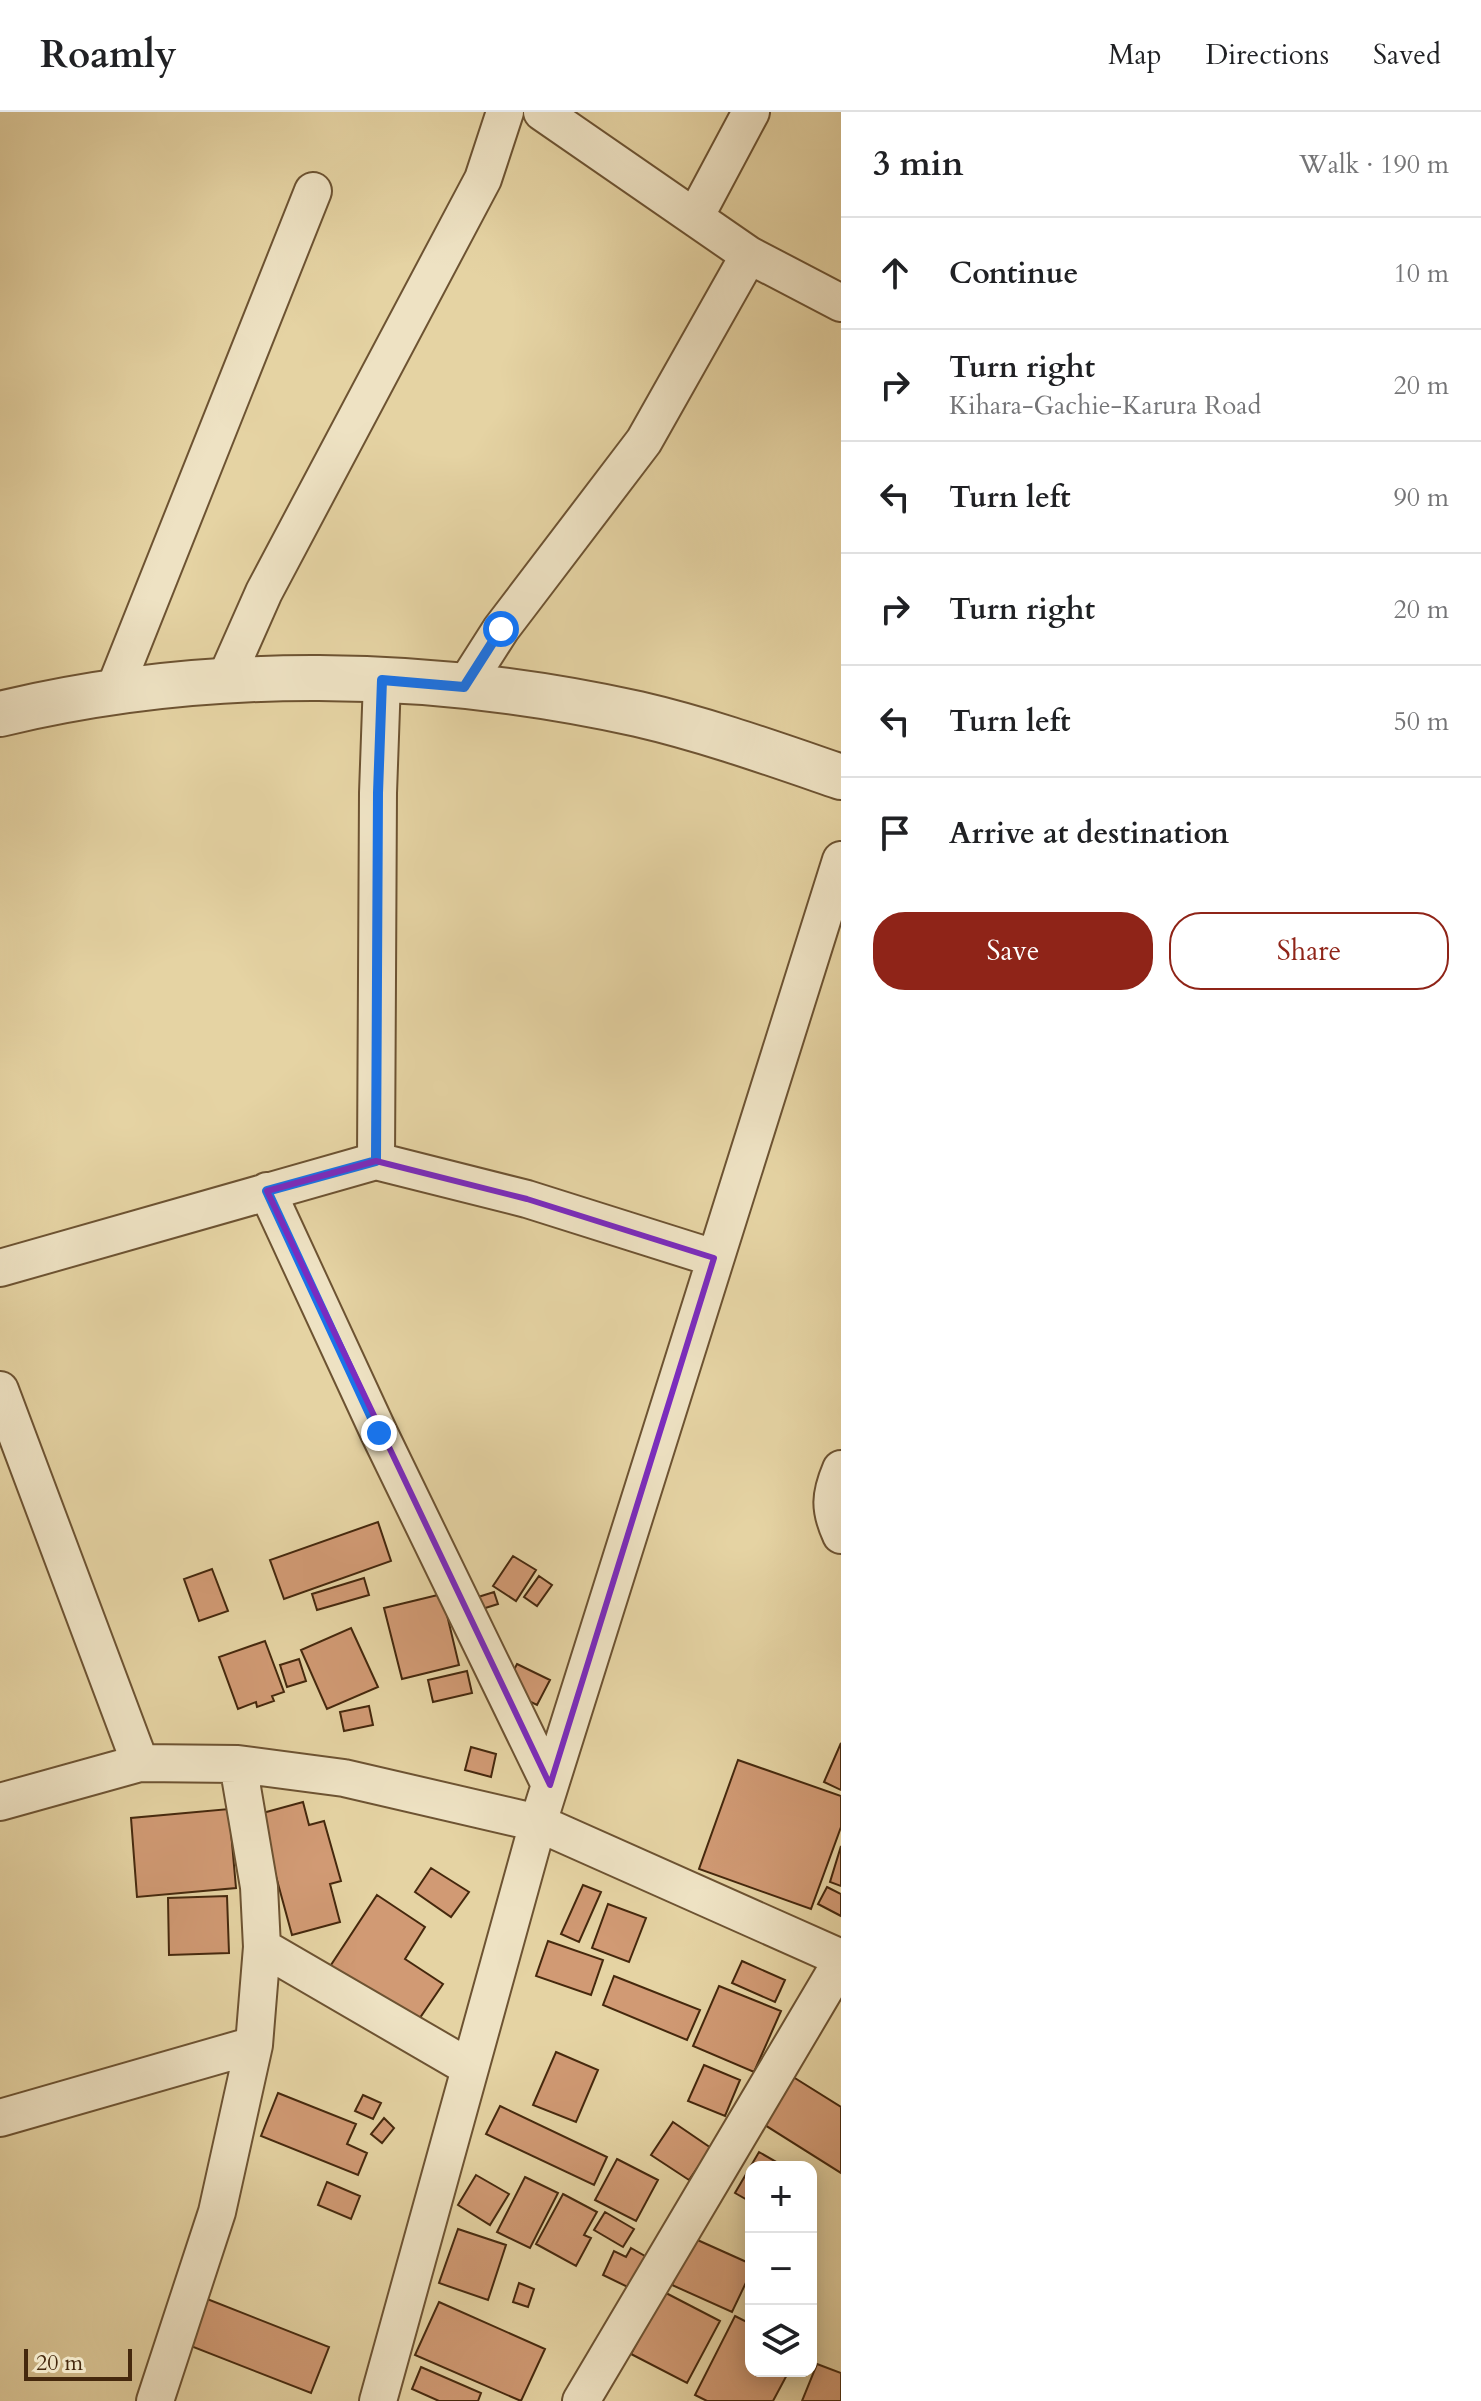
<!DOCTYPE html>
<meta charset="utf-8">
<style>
:root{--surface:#fff;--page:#f6f6f6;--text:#202124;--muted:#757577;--line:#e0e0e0;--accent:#8f2418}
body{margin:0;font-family:Cardo,serif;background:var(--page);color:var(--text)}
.controls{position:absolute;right:24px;bottom:24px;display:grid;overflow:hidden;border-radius:16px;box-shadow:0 4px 20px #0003}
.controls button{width:72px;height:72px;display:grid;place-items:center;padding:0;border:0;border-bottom:2px solid var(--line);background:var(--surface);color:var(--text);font:40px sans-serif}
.scale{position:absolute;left:24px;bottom:20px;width:108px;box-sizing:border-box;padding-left:8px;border:4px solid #45280d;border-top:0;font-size:22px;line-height:28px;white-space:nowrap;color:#45280d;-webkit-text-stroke:6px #eee2c3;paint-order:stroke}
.stop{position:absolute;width:24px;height:24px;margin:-18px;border:6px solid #1a73e8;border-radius:50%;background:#fff}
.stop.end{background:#1a73e8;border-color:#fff;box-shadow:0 2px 8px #0008}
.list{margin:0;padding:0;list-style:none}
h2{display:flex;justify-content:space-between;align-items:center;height:104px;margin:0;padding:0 32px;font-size:34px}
h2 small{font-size:26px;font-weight:400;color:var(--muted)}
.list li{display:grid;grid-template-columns:52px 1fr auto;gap:24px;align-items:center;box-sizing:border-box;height:112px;padding:0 32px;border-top:2px solid var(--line)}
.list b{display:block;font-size:30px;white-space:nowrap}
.list p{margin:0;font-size:26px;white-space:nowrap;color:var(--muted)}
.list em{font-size:26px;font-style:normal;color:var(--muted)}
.actions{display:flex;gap:16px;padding:24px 32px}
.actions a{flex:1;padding:18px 0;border:2px solid var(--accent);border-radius:32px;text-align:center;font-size:28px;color:var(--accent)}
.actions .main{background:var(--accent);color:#fff}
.icon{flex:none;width:44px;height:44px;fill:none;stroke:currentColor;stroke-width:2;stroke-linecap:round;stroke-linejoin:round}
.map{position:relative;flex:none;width:841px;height:2289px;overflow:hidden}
header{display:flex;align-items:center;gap:48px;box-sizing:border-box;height:112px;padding:0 40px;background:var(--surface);border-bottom:2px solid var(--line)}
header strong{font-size:38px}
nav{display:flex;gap:44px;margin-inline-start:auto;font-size:28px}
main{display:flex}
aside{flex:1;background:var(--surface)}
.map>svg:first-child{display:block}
.building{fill:#d19a74;stroke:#45280d;stroke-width:2}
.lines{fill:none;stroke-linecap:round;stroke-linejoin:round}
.minor-casing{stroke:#6d5332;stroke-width:40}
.tertiary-casing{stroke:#6d5332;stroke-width:48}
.minor{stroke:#eee2c3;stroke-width:36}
.tertiary{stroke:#eee2c3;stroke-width:44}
.route{stroke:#1a73e8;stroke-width:10}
.marked{fill:none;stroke:#7b2cbf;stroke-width:6;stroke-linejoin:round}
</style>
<header>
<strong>Roamly</strong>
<nav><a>Map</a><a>Directions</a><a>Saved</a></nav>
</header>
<main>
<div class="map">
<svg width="841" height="2289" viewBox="0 0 841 2289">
<rect width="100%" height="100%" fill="#e5d3a3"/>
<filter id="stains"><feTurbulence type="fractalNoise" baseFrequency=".0025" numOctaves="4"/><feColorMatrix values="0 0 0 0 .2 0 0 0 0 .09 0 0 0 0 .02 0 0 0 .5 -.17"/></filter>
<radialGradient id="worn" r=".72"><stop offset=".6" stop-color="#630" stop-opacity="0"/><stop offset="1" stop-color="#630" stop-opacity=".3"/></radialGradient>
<path class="building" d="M378,1410L391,1449L284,1487L270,1448Z
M513,1444L536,1458L516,1489L493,1474Z
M212,1457L228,1499L199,1509L184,1467Z
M539,1464L552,1473L537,1494L524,1485Z
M364,1466L369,1483L317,1498L312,1482Z
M494,1480L498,1492L479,1498L475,1486Z
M442,1482L459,1553L402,1567L384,1496Z
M351,1516L378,1575L327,1597L301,1538Z
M265,1529L284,1580L272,1584L274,1589L257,1595L256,1590L238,1597L219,1545Z
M299,1547L306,1569L287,1575L280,1553Z
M517,1552L550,1568L537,1593L504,1577Z
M467,1559L472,1581L433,1590L428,1568Z
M369,1594L373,1613L344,1619L340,1600Z
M841,1631V1678L824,1670Z
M471,1635L496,1642L491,1665L465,1658Z
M738,1648L841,1684V1715L811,1797L699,1757Z
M303,1690L309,1713L324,1709L341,1769L330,1772L340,1810L292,1823L259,1702Z
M229,1697L236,1776L137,1785L131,1706Z
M841,1734V1774L830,1770Z
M431,1756L469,1780L451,1805L415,1780Z
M583,1773L601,1780L579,1830L561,1822Z
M827,1775L841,1782V1804L818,1792Z
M377,1783L425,1815L405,1847L443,1872L415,1913L329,1856Z
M227,1784L229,1841L169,1843L168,1786Z
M608,1792L646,1806L629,1850L592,1836Z
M548,1829L603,1848L591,1883L536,1864Z
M742,1849L785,1868L775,1890L732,1871Z
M614,1864L700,1898L687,1928L603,1893Z
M719,1874L781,1899L754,1960L693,1934Z
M556,1940L598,1958L576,2010L533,1993Z
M704,1953L740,1968L725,2004L688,1989Z
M790,1963L841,1995V2061L760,2010Z
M278,1981L356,2012L347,2032L367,2041L358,2063L261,2024Z
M363,1983L381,1991L373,2007L355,1999Z
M500,1994L607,2045L594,2073L486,2022Z
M384,2006L394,2016L382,2031L371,2022Z
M673,2010L711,2036L689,2068L651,2043Z
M759,2040L785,2055H751V2090L735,2081Z
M617,2047L658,2068L636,2109L595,2088Z
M476,2063L509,2082L490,2113L458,2093Z
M525,2065L558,2081L530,2136L497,2120Z
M327,2070L360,2084L351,2107L318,2093Z
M563,2082L597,2100L584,2123L591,2126L576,2154L536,2132Z
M605,2100L634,2117L623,2135L594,2118Z
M458,2117L506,2133L488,2188L439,2171Z
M693,2126L751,2152V2160L732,2200L672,2173Z
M631,2136L650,2147L634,2178L603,2163L614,2139L626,2145Z
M519,2171L534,2177L528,2195L513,2190Z
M664,2180L720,2209L687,2271L631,2242Z
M197,2183L329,2235L311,2281L178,2229Z
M439,2190L545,2237L521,2289L415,2243Z
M735,2204L751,2212V2259H789L773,2289H707L695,2283Z
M817,2252L841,2261V2289H802Z
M421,2255L481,2281L478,2289H439L412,2277Z"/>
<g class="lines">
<g class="minor-casing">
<path id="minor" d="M542,0L749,143L841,191
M695,105L751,0
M225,568L264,480L483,67L505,0
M464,575L501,517L644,329L749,143
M113,581L313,79
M376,1049L378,681L382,568
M267,1079L379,1321L550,1673
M0,1156L376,1049L527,1087L714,1146
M0,1278L140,1651
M841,1357C830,1383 829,1397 841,1423
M0,1690L140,1651L238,1652L344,1666L538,1711L841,1846
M262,1835L470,1956
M0,2006L254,1933L262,1835L259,1775L238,1652
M155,2289L217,2100L254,1933
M378,2289L538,1711L841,748
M581,2289L841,1850"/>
</g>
<g class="tertiary-casing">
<path id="tertiary" d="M0,602C208,552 430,556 638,602C707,618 774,642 841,665"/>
</g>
<use href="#minor" class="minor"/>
<use href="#tertiary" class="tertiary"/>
</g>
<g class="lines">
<path class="route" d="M379,1321L267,1079L376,1049L378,681L382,568L464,575L501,517"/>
</g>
<path class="marked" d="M376,1049L527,1087L714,1146L550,1673L267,1079Z"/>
<rect width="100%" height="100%" filter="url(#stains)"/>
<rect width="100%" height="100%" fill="url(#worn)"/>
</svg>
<div class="controls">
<button>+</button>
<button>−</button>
<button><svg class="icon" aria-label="layers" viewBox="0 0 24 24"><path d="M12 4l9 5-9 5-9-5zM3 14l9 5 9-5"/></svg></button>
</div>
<div class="scale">20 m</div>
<div class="stop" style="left:501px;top:517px"></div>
<div class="stop end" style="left:379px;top:1321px"></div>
</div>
<aside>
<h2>3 min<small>Walk · 190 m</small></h2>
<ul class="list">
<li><svg class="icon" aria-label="ahead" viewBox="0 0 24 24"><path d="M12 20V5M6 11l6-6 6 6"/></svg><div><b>Continue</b></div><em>10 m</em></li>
<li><svg class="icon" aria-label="right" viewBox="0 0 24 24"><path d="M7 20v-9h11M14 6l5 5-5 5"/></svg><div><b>Turn right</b><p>Kihara-Gachie-Karura Road</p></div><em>20 m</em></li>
<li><svg class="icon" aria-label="left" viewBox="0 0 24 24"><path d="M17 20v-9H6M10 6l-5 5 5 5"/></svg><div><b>Turn left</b></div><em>90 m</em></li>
<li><svg class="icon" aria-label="right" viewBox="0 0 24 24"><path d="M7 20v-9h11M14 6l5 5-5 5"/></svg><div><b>Turn right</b></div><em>20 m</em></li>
<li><svg class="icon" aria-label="left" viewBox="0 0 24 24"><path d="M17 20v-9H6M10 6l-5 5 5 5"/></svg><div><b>Turn left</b></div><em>50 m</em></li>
<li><svg class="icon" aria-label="arrive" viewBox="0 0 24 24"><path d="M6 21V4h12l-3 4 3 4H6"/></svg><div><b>Arrive at destination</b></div></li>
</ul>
<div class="actions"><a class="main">Save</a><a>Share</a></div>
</aside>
</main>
